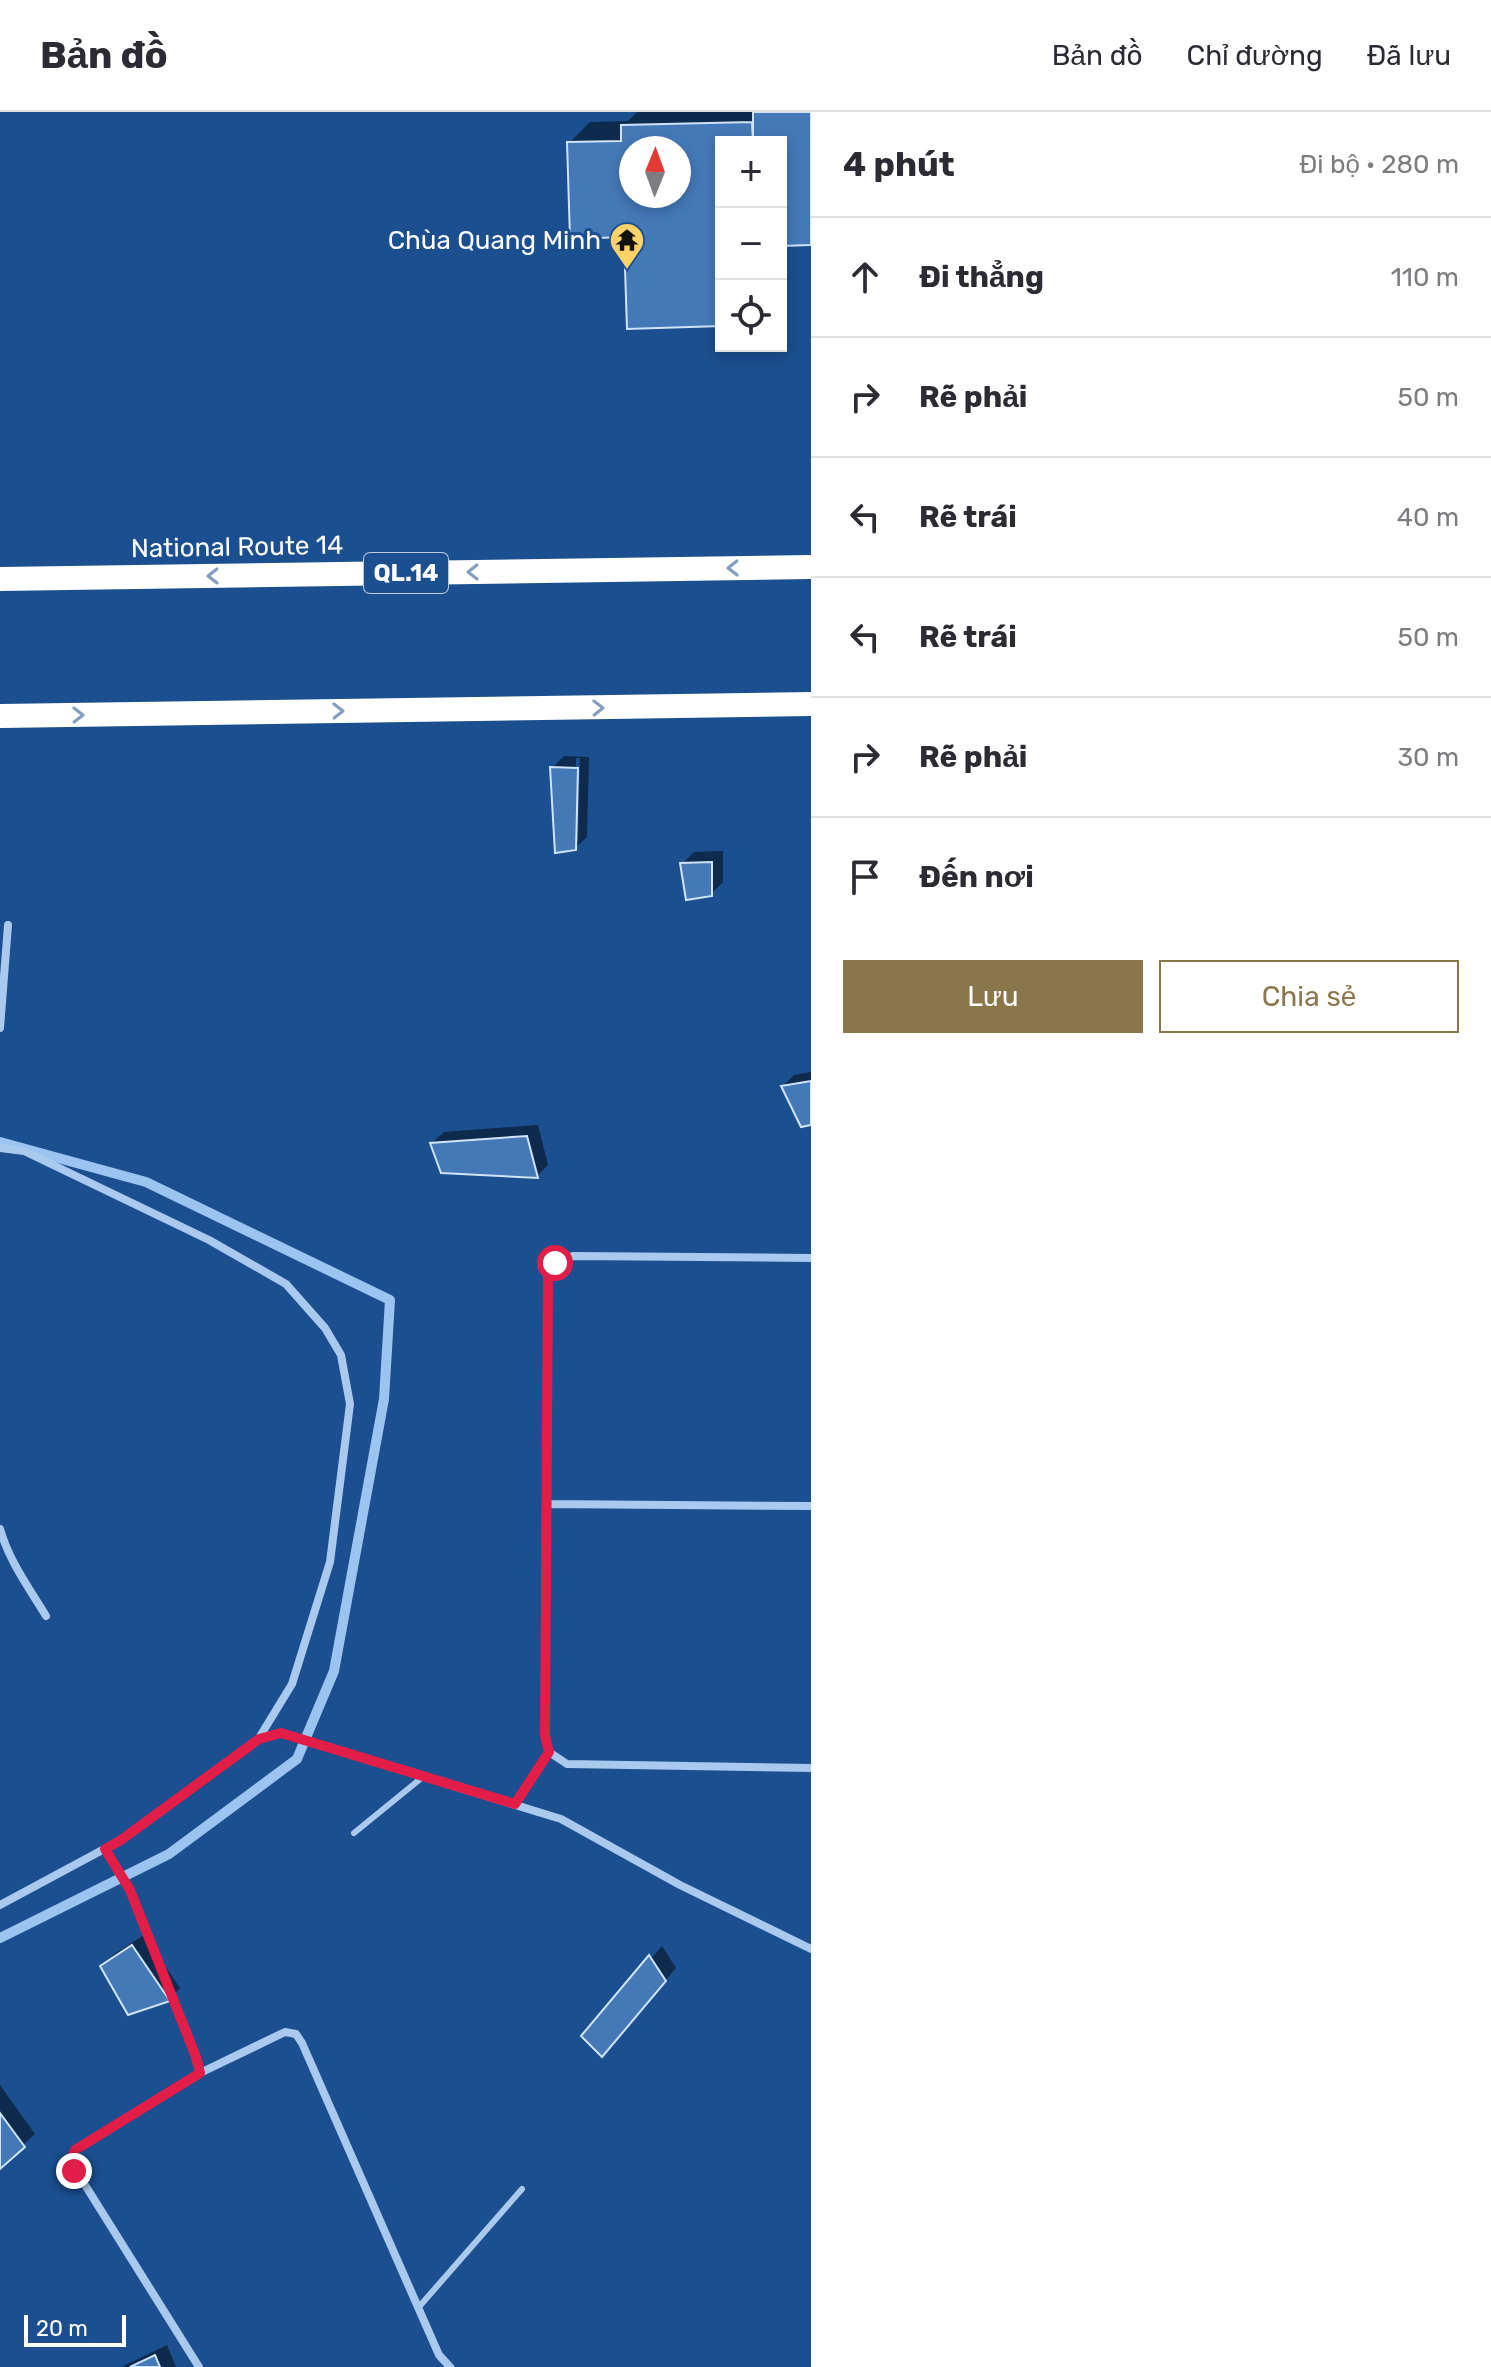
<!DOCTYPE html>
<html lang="vi">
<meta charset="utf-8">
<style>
:root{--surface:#fff;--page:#f7f7f7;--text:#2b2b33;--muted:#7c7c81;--line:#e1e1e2;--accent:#8a764a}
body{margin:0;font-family:Rubik,sans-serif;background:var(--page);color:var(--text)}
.controls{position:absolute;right:24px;top:24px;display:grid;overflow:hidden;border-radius:0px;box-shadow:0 4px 12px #0003}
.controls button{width:72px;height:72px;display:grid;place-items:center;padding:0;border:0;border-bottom:2px solid var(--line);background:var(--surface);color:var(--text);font:40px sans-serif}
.compass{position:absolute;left:619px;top:24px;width:72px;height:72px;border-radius:50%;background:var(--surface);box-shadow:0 4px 12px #0003;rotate:1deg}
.scale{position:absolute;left:24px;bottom:20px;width:102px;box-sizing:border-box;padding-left:8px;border:4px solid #fff;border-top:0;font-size:22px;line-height:28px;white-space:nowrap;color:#fff;-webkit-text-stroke:6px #1b4f8f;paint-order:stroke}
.stop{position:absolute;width:24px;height:24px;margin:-18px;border:6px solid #e11d48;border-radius:50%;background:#fff}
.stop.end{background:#e11d48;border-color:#fff;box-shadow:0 2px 8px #0008}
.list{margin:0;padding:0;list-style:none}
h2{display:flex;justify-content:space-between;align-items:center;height:104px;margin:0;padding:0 32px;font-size:34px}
h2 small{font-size:26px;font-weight:400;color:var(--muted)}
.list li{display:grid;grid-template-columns:52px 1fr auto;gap:24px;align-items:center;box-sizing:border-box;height:120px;padding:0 32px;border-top:2px solid var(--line)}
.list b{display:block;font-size:30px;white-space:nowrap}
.list em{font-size:26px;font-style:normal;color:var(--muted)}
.actions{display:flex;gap:16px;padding:24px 32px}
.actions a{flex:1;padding:18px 0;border:2px solid var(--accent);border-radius:0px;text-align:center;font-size:28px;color:var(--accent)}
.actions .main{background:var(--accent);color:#fff}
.icon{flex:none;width:44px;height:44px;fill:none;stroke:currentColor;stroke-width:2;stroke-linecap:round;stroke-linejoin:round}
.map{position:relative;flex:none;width:811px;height:2255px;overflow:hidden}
header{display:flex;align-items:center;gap:48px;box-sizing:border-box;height:112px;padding:0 40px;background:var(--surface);border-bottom:2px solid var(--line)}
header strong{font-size:38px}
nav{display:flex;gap:44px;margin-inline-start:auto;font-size:28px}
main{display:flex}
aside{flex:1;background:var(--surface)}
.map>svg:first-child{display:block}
.shadow{fill:#0007;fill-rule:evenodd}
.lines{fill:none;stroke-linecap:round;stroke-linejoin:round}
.stream{stroke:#9cc4f0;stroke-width:10}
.building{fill:#4478b7;stroke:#cfe3fa;stroke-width:2;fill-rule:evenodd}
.lane{stroke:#a9c9ee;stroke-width:6}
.street{stroke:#a9c9ee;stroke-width:8}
.highway{stroke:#fff;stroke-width:24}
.oneway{stroke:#829ec1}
.route{stroke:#e11d48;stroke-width:10}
.labels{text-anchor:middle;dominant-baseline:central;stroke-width:6;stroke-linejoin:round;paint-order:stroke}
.shield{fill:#1b4f8f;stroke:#bbcadd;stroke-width:2}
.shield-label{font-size:24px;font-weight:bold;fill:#fff}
.poi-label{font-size:26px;fill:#fff;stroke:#1b4f8f;text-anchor:end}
.street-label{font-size:26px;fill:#fff;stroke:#1b4f8f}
</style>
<header>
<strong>Bản đồ</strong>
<nav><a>Bản đồ</a><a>Chỉ đường</a><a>Đã lưu</a></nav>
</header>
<main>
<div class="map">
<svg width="811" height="2255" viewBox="0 0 811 2255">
<rect width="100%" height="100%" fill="#1b4f8f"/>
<path class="shadow" d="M637,0H811V131L781,132V30H721V212L626,123L569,31L590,10L628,9ZM631,36H679V84H631Z
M564,644L589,645L587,725L575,736L552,656ZM576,646H580L578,729H574Z
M723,739V770L711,782L682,752L694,740Z
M811,960V1011L783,974L794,963Z
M538,1013L548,1053L537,1064L432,1031L444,1020Z
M144,1823L180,1876L169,1887L129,1900L103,1854L114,1842Z
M662,1834L676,1856L613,1930L584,1924Z
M0,1973L35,2022L0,2054Z
M167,2233L176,2255H121Z"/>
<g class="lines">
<path class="stream" d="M0,1030L146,1070L390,1188L384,1287L334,1559L297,1647L169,1742L0,1826"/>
</g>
<path class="building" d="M753,0H811V133L781,134V30H753Z
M752,10L753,30H721V214L627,217L624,125L570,127L567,30L621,29V13ZM631,36H679V84H631Z
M550,655L578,656L576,738L555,741Z
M712,750V784L686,788L680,751Z
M811,969V1013L801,1015L781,974Z
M527,1024L538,1066L441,1061L430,1031Z
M132,1833L170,1889L128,1903L100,1854Z
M649,1843L666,1869L602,1945L581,1924Z
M0,2001L25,2035L0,2057Z
M155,2243L160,2255H130Z"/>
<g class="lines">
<path class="lane" d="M354,1721L424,1664
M418,2196L522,2077"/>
<path class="street" d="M0,916L8,813
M0,1036L24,1039L209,1128L286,1172L325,1216L341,1243L350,1292L330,1450L292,1572L259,1626
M811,1146L573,1144L555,1151L548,1165L545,1624L549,1640L567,1652L811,1656
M547,1392L811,1394
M0,1417C9,1449 29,1476 46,1504
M515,1692L549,1640
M105,1737L130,1778L196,1945L200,1961
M0,1793L121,1728L259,1627L281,1621L561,1707L680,1773L811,1837
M199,2255L70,2049L75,2038L200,1961L285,1920L296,1922L302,1931L439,2243L450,2255"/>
<path class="highway" d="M0,467L811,455
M0,604L811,592"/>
</g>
<defs><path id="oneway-chevron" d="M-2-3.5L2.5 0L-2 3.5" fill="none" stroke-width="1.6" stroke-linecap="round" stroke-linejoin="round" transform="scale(2)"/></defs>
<g class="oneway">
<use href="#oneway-chevron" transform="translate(733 456) rotate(179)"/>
<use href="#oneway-chevron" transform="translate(473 460) rotate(179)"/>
<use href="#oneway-chevron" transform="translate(213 464) rotate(179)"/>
<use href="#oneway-chevron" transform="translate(598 596) rotate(-1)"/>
<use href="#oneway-chevron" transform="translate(338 599) rotate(-1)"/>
<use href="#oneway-chevron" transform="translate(78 603) rotate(-1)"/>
</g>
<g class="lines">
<path class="route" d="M74,2059L70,2049L75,2038L200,1961L196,1945L130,1778L105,1737L121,1728L259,1627L281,1621L515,1692L549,1640L545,1624L548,1165L555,1151"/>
</g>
<defs>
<g id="temple-pin" transform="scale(1.8)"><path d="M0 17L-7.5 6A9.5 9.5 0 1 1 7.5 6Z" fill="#ffd166" stroke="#1b4f8f"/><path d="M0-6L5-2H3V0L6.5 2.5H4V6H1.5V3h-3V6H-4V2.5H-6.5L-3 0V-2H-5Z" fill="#111"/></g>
</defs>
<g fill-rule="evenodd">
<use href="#temple-pin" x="627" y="128"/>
</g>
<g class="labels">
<rect class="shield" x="364" y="441" width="84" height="40" rx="6"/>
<g class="shield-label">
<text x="406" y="461">QL.14</text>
</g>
<g class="poi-label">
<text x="601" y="128">Chùa Quang Minh</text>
</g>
<g class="street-label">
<text transform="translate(237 435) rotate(-1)">National Route 14</text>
</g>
</g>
</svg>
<div class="controls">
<button>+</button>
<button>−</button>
<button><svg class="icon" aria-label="locate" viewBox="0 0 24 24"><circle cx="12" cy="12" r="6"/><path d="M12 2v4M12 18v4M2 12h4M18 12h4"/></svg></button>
</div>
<svg class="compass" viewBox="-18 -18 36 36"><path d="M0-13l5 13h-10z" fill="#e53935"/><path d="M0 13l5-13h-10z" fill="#7c7c81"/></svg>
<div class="scale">20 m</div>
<div class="stop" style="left:555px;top:1151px"></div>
<div class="stop end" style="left:74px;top:2059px"></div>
</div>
<aside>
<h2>4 phút<small>Đi bộ · 280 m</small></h2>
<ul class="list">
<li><svg class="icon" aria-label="ahead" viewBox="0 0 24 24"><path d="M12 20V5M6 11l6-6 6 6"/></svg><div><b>Đi thẳng</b></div><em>110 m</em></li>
<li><svg class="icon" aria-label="right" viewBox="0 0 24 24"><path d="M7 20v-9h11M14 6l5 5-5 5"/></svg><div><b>Rẽ phải</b></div><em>50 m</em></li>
<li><svg class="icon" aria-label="left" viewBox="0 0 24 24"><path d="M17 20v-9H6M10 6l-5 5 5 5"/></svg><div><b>Rẽ trái</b></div><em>40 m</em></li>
<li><svg class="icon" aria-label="left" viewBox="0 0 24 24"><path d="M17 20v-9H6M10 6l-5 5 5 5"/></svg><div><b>Rẽ trái</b></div><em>50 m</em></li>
<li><svg class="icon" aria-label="right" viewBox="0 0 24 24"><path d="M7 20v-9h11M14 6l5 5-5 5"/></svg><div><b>Rẽ phải</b></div><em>30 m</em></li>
<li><svg class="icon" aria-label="arrive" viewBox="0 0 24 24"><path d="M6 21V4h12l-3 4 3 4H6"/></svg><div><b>Đến nơi</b></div></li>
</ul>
<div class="actions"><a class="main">Lưu</a><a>Chia sẻ</a></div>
</aside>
</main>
